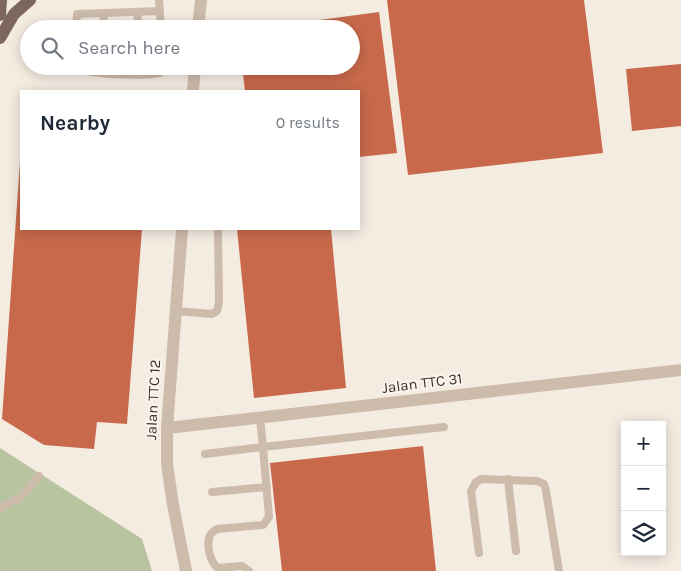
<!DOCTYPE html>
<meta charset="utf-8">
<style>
:root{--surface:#fff;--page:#f6f6f7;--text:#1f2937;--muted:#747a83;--line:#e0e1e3}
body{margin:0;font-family:Karla,sans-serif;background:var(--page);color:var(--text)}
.controls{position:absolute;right:15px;bottom:15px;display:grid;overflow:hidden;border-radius:0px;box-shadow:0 2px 12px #0003}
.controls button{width:45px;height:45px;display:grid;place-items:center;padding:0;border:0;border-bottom:1px solid var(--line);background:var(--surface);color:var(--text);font:25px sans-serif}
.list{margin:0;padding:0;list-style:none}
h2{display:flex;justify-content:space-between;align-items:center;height:65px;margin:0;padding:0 20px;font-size:21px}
h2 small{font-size:16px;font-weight:400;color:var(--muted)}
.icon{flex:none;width:28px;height:28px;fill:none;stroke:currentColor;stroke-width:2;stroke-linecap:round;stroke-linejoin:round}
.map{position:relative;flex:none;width:681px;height:571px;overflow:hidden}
.search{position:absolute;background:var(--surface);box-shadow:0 2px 12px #0003;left:20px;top:20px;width:340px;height:55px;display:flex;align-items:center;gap:12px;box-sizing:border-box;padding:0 18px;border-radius:28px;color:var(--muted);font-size:19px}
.panel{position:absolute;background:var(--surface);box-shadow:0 2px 12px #0003;left:20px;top:90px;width:340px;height:140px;border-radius:0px}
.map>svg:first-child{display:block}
.green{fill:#b8c4a0}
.building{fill:#c8694b}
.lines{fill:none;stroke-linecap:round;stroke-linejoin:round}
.lane{stroke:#cdbbac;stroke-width:8}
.street{stroke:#cdbbac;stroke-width:12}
.primary{stroke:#7d675c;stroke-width:12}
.labels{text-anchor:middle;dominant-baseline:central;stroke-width:4;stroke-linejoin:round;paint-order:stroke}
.street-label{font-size:15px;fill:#3b302b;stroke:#fbf5ee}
</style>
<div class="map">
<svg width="681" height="571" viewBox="0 0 681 571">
<rect width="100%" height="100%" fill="#f4ebe1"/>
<path class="green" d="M0,448L142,539L152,571H0Z"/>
<path class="building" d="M387,0H584L603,153L408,175Z
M379,12L397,153L359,157V91H245L242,66H351V29L259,28Z
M681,64V126L632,131L626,69Z
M20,162H21V229H142L127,424L97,422L94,449L44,445L2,419Z
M237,229H331L346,388L254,398Z
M423,446L436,571H282L270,463Z"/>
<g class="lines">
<path class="lane" d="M159,0L161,29
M76,29L77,14L160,11
M103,29L104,13
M137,29L138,12
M75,66C87,76 144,76 160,73L162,66
M175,311L212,314L217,311L219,302L218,229
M260,418L263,447L444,427
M205,454L263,447L269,517L263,525L217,529C214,531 210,533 209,538C207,547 210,562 218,568L242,566L249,571
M508,479L516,551
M212,492L267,487
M0,508L21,497L39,476
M479,553L471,491L476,482L481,479L537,481L544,484L546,491L559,571"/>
<path class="street" d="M198,29L201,0
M193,91L195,66
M182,229L167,428V464L173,505L186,571
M167,428L681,370"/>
<path class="primary" d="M0,15L1,0
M0,38L14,14L30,0"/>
</g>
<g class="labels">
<g class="street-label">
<text transform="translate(422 383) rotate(-7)">Jalan TTC 31</text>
<text transform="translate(153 400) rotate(-87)">Jalan TTC 12</text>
</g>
</g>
</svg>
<div class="controls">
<button>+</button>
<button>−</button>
<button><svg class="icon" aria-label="layers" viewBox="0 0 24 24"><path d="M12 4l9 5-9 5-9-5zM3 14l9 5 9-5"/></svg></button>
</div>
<div class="search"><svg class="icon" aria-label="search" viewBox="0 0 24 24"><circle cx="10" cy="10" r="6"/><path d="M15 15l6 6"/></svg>Search here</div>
<section class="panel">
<h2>Nearby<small>0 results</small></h2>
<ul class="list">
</ul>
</section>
</div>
